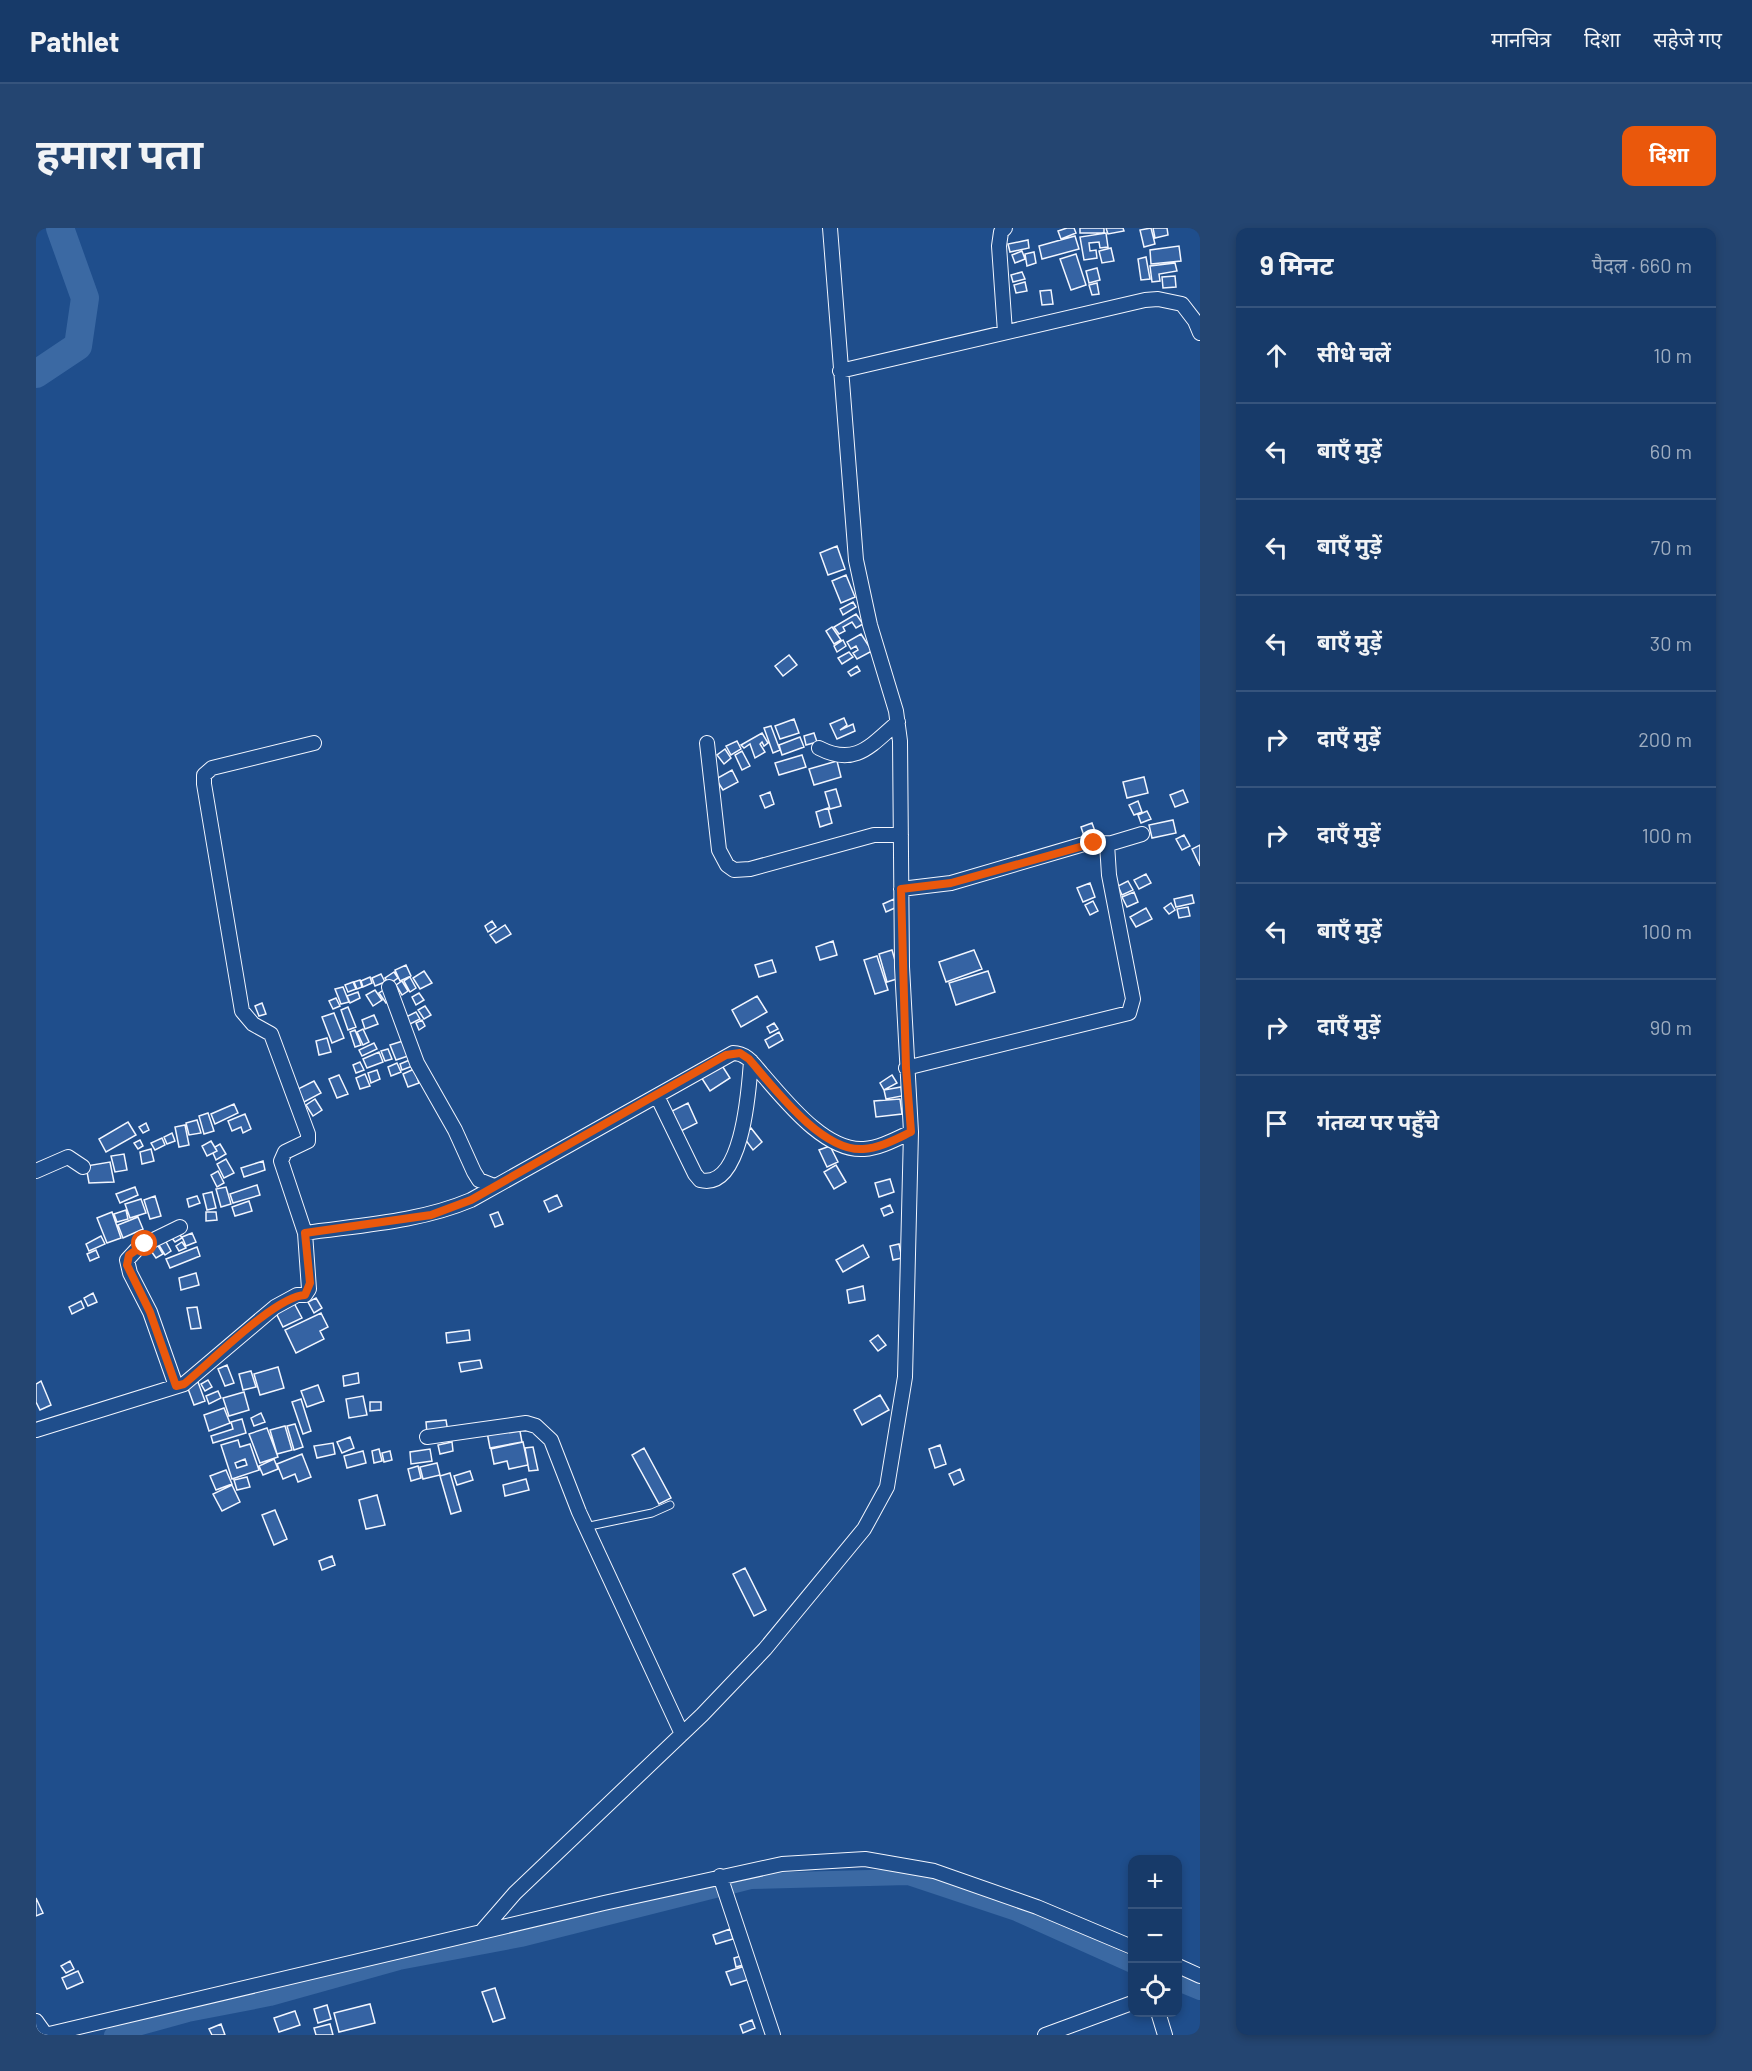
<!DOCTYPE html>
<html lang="hi">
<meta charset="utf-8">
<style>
:root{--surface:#173a69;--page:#244571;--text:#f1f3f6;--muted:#9eadc0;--line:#36547d;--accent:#ea580c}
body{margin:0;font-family:Barlow,"Noto Sans Devanagari",sans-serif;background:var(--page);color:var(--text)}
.controls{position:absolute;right:18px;bottom:18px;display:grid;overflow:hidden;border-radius:12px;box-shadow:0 3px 9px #0003}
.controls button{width:54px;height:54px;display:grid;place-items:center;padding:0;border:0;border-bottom:2px solid var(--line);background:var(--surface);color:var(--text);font:30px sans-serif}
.stop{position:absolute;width:18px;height:18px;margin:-14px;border:4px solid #ea580c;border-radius:50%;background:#fff}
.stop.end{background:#ea580c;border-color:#fff;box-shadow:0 2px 6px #0008}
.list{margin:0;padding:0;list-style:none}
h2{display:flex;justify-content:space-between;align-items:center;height:78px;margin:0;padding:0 24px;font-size:26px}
h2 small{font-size:20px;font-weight:400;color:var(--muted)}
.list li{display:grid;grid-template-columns:39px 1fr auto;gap:18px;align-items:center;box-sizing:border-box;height:96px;padding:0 24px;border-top:2px solid var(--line)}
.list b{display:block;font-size:22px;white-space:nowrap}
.list em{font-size:20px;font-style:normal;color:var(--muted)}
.icon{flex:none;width:33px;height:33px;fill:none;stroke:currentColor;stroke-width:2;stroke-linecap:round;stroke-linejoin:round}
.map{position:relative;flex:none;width:1164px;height:1807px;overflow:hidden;border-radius:12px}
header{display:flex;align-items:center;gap:36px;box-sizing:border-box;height:84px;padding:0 30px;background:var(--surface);border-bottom:2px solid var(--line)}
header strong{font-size:28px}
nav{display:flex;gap:33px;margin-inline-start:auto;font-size:21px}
.intro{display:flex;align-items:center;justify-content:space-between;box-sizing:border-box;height:144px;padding:0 36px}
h1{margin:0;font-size:42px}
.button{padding:15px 27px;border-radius:12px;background:var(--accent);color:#fff;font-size:21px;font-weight:700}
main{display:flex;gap:36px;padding:0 36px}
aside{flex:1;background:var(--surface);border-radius:12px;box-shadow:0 3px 9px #0003}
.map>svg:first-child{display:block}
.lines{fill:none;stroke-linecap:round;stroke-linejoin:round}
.canal{stroke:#3b69a3;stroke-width:16}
.river{stroke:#3b69a3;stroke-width:28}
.building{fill:#3563a3;stroke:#f2f6ff;stroke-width:1.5;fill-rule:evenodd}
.service-casing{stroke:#f2f6ff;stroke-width:9}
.minor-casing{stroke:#f2f6ff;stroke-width:16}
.service{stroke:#1f4e8c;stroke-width:7}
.minor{stroke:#1f4e8c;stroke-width:14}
.route{stroke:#ea580c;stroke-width:8}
</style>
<header>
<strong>Pathlet</strong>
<nav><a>मानचित्र</a><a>दिशा</a><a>सहेजे गए</a></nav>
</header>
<div class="intro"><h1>हमारा पता</h1><a class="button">दिशा</a></div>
<main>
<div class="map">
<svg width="1164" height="1807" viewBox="0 0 1164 1807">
<rect width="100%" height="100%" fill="#1f4e8c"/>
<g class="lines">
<path class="canal" d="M1142,1755L1164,1764
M76,1807L152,1786L234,1770L363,1734L485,1711L715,1653L872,1649L980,1685L1096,1737"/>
<path class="river" d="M0,146L42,118L49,70L24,0"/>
</g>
<path class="building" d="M1031,0H1038L1040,5L1025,11L1022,3Z
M1044,0H1068V5H1044Z
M1070,0H1087L1088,3L1072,6Z
M1115,0L1119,16L1108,19L1104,2Z
M1117,0H1131L1132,7L1119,10Z
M1070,5L1072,19L1064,20L1063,14L1053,15L1054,23L1060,22L1061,30L1048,32L1044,9Z
M1039,8L1043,21L1006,31L1003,18Z
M992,12L993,20L974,24L972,16Z
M1143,18L1145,33L1115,36L1114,22Z
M1075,20L1078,33L1066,35L1063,23Z
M986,23L989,31L979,35L976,27Z
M998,24L1000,35L991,38L989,26Z
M1040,26L1050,57L1035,62L1024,31Z
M1110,29L1114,51L1105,52L1102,31Z
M1139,35L1141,43L1123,46L1124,53L1116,54L1114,38Z
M1061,40L1064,52L1053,55L1050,43Z
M986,44L989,51L977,54L975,47Z
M1139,48L1140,59L1127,60L1126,49Z
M989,54L991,63L980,65L978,57Z
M1061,55L1063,66L1056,67L1053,57Z
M1015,62L1017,76L1006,77L1004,63Z
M801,318L809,341L792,347L784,325Z
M810,347L819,369L805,375L796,353Z
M817,374L820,379L807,387L804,381Z
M820,386L827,396L820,400L816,394L807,399L809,403L803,406L798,399Z
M796,399L805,412L798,416L790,403Z
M825,406L836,423L821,431L817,425L822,422L820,418L815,421L811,414Z
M807,412L810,418L801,424L798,418Z
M813,424L817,429L806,436L802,430Z
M753,427L761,437L747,448L739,438Z
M821,438L824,443L815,448L812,444Z
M808,490L811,497L804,502L817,496L819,503L801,511L794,496Z
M758,491L763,505L744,511L739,498Z
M735,498L744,522L737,525L728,500Z
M726,505L732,515L728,518L726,514L724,516L729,524L719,530L714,516L708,520L705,517Z
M778,505L781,514L770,517L768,508Z
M764,509L768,519L746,527L743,517Z
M701,513L705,521L695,527L690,518Z
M689,521L695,530L688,536L681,527Z
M706,523L714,538L706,542L699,527Z
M766,527L770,539L743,547L739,535Z
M801,533L805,549L778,557L773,541Z
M696,542L702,554L687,562L680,551Z
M1108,549L1112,565L1091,570L1087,554Z
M800,561L805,578L794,581L789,564Z
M1147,562L1152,574L1139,579L1134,567Z
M734,564L738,576L729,580L724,568Z
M1102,573L1106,584L1098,587L1093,577Z
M792,580L796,595L784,599L780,584Z
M1111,583L1115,591L1105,595L1102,587Z
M1137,592L1140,605L1116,610L1113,597Z
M1056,595L1060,606L1049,611L1045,599Z
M1148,607L1154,618L1146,622L1140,611Z
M1164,617V638L1156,621Z
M1110,646L1115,655L1103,661L1098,652Z
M1092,653L1097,662L1086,667L1082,658Z
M1054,655L1059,669L1047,674L1041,660Z
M1098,664L1102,674L1091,679L1086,669Z
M1156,667L1158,675L1140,679L1138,671Z
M858,671L861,679L850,684L847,676Z
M1057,673L1062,683L1054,687L1049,677Z
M1135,675L1139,682L1133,686L1128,680Z
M1152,679L1154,688L1143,690L1141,681Z
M1110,680L1116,691L1100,699L1094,689Z
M456,693L460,699L452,704L449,698Z
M469,697L475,706L460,715L454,707Z
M797,713L801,727L784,732L780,719Z
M856,722L864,750L851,754L843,726Z
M938,722L946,741L910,754L903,734Z
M841,728L852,762L839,766L828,732Z
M736,732L740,744L723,749L719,737Z
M370,737L375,748L364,753L359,742Z
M388,743L396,755L384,761L377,750Z
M952,743L959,764L920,777L913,755Z
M358,744L362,750L353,756L349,750Z
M345,746L349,754L339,758L336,750Z
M334,749L336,755L327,759L325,753Z
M374,749L380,760L374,764L368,753Z
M324,752L326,759L321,761L318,754Z
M366,753L372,763L366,767L360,757Z
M317,754L320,761L312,764L309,757Z
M307,759L313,774L305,776L299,761Z
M349,761L355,772L350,775L343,765Z
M339,762L346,772L337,778L330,767Z
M322,764L324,770L314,775L311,768Z
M383,765L388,772L380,777L376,769Z
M721,768L731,784L705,799L696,782Z
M300,770L304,778L297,781L293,773Z
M226,775L230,786L223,788L219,778Z
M389,778L395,787L388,791L382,782Z
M312,779L320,799L312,802L305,782Z
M380,784L384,791L372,797L368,790Z
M298,785L308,810L296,815L286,789Z
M338,787L342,796L329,801L326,792Z
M386,792L389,798L383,802L380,795Z
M738,795L742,801L734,805L731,799Z
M327,801L333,814L327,817L321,804Z
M319,802L325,817L319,819L314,804Z
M743,804L747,812L733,820L729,812Z
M291,810L295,824L283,827L280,813Z
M370,812L375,827L360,832L354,817Z
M338,815L341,821L326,828L323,822Z
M352,821L356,831L349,833L345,823Z
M343,824L347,834L331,840L327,831Z
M376,831L379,837L366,842L364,836Z
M324,834L328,842L320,845L317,837Z
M361,835L365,844L355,848L352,839Z
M685,836L694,850L674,863L665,849Z
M378,841L383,855L372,859L367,846Z
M341,842L344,851L335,855L332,845Z
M329,846L334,858L324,861L320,850Z
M303,847L312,866L301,870L293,851Z
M856,847L861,855L848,862L844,855Z
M278,853L285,865L268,874L262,861Z
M865,859L866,868L850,871L848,862Z
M279,871L286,882L277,888L270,877Z
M864,871L866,886L840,889L838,873Z
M652,875L661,895L645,903L636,883Z
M198,876L202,885L179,896L175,886Z
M172,885L178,903L168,906L163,888Z
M209,886L215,901L207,905L205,899L196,903L192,893Z
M161,892L165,905L153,907L150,895Z
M92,894L100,907L70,924L63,911Z
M110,895L113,902L107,905L103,899Z
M149,897L153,917L143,919L139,899Z
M715,900L726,914L717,922L706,907Z
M136,905L139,913L131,916L128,909Z
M126,910L129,917L119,922L115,915Z
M104,912L107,918L102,921L98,915Z
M175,913L181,923L171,928L166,918Z
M184,916L190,926L180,932L177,925L181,923L179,919Z
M794,918L802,934L791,939L783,922Z
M115,921L118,933L106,936L104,924Z
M88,926L91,942L79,944L75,928Z
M190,931L198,945L188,950L181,936Z
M227,933L229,942L208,949L205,940Z
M74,934L78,954L53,955L50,938Z
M800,937L810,954L798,961L788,944Z
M182,943L188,955L181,959L175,947Z
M854,951L858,964L843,969L839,955Z
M221,957L224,967L197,975L194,966Z
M99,959L102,967L84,975L80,966Z
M190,959L195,976L185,979L180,961Z
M176,964L180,980L171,982L167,966Z
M521,967L526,978L513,984L508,973Z
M119,968L125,988L114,991L108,972Z
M161,968L164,975L153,979L151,971Z
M105,971L110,985L94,990L89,976Z
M213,973L216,983L199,988L196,979Z
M854,977L857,984L848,988L845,981Z
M90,982L92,991L81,994L78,986Z
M76,984L85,1010L71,1015L61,990Z
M170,984H180L181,992L170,993Z
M462,984L467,996L459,999L454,987Z
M102,989L107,1001L87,1010L82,997Z
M143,1005L146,1010L139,1014L135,1009Z
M156,1005L160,1014L150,1018L146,1009Z
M65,1008L69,1016L53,1023L50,1016Z
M128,1010L135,1023L129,1027L121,1014Z
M146,1014L150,1020L143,1023L140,1018Z
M121,1016L127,1026L120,1030L113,1020Z
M863,1016L866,1030L857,1032L854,1018Z
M827,1017L833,1029L807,1044L800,1032Z
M161,1019L164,1028L134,1040L130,1031Z
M60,1022L63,1029L54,1033L51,1026Z
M160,1045L163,1057L145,1062L143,1050Z
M827,1058L829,1072L813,1075L811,1062Z
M57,1065L61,1074L52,1078L48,1070Z
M280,1070L286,1080L278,1085L272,1074Z
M45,1073L48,1080L36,1086L33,1079Z
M258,1075L266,1090L247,1099L240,1085Z
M161,1079L165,1100L155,1101L151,1080Z
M285,1085L292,1099L284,1103L288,1111L260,1125L249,1102Z
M433,1102L434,1112L411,1115L410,1105Z
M842,1107L850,1117L842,1123L834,1113Z
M444,1132L446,1140L425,1144L423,1135Z
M191,1137L198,1155L189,1158L182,1141Z
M242,1139L248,1160L224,1167L218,1146Z
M215,1143L220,1159L207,1162L203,1146Z
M322,1145L323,1155L308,1158L307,1148Z
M172,1152L176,1159L169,1163L165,1156Z
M5,1153L15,1177L4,1182L0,1174V1156Z
M162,1154L169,1173L158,1177L151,1158Z
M282,1157L288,1173L271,1179L265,1163Z
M182,1163L185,1170L173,1176L170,1168Z
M208,1164L213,1182L193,1188L187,1170Z
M844,1167L853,1182L826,1197L818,1182Z
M327,1168L331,1187L313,1190L310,1171Z
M265,1171L275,1203L267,1206L256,1174Z
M334,1174H345V1182L334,1183Z
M188,1180L194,1195L173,1203L168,1187Z
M225,1185L229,1194L218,1198L215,1190Z
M206,1191L210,1205L177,1215L175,1208L197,1201L195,1194Z
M410,1192L412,1204L391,1206L390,1194Z
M259,1196L267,1219L258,1222L251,1198Z
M249,1198L256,1222L241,1226L234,1202Z
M483,1198L486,1214L454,1220L451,1204Z
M231,1200L242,1229L224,1235L213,1206Z
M314,1209L318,1220L306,1225L301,1214Z
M202,1212L204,1219L214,1216L223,1242L196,1251L185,1217ZM209,1231L211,1237L201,1240L199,1235Z
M416,1214L417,1223L404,1226L402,1217Z
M487,1214L492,1237L473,1241L471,1233L458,1236L455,1221Z
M297,1215L299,1226L281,1230L278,1218Z
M904,1217L910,1236L899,1240L893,1221Z
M497,1219L502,1242L493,1243L489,1220Z
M608,1220L635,1270L623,1276L596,1227Z
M343,1221L346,1233L338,1235L336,1223Z
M394,1221L396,1233L375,1236L374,1224Z
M327,1223L330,1235L311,1240L308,1228Z
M354,1223L356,1232L348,1234L346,1225Z
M266,1226L275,1249L262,1254L259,1246L247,1251L241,1236Z
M238,1231L242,1241L227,1247L223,1238Z
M401,1235L404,1247L387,1251L384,1239Z
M382,1238L385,1250L375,1253L372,1241Z
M924,1241L928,1252L918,1257L913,1246Z
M190,1242L196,1256L180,1262L174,1248Z
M434,1243L437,1252L421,1257L418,1248Z
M414,1245L425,1283L415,1286L404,1248Z
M211,1249L214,1259L201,1262L198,1252Z
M490,1251L493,1262L469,1268L467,1257Z
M196,1257L204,1274L186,1283L177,1266Z
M341,1267L349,1297L330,1301L323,1272Z
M239,1282L251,1311L238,1317L226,1287Z
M296,1328L299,1337L286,1342L283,1333Z
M709,1340L730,1382L718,1388L697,1346Z
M0,1670L7,1685L0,1688Z
M694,1701L697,1711L680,1716L677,1707Z
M705,1728L707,1737L700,1739L698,1730Z
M34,1733L38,1741L30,1745L25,1738Z
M709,1738L714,1751L695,1757L690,1744Z
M42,1743L47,1754L31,1761L26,1750Z
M459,1760L469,1790L457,1794L446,1764Z
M334,1776L339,1795L303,1804L298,1785Z
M291,1777L295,1791L282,1795L278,1781Z
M259,1783L264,1797L243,1804L238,1790Z
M716,1792L719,1800L707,1805L704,1797Z
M185,1796L189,1807H176L173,1801Z
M294,1796L297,1807H280L278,1800Z"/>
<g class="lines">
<g class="service-casing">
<path id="service" d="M549,1299L616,1285L634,1277"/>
</g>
<g class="minor-casing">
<path id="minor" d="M969,0L965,4L963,18L969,104
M804,143L1109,72L1122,71L1146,76L1159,93L1164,105
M671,515L683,622L691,637L698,642L714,641L838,607H865
M783,520C820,539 835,517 862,494
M865,661L915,655L1048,616L1076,615L1106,606
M353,759L381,835L419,902L438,944L443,952L458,958
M870,840L1093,785L1097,771L1073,647L1071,616
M621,868L659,946L664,952C707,963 713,859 715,833
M0,943L32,929L47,939
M269,1005C325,997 383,994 435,972L697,825C711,825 718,837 726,846C749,872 789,924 828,921C844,920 860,911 875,904
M140,1158L114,1084L94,1045L91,1032L103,1019L144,999
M0,1202L148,1156L239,1079L261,1067H269L273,1061L269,1005L245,933L249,924L272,913V906L235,806L217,796L206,783L168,556V547L176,540L278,515
M391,1209L490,1195L500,1198L515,1212L543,1284L646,1506
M684,1648L737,1807
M446,1703L479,1665L666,1487L729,1421L828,1301L851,1259L869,1149L875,904L866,739L864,513L860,483L834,397L820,332L794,0
M1142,1738L1164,1748
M1122,1784L1129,1807
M0,1793L10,1807
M9,1807L568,1675L746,1636L829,1631L898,1643L1001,1679L1096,1719
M1009,1807L1096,1775"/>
</g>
<use href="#service" class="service"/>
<use href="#minor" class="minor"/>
</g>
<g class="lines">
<path class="route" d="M109,1016L93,1027L91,1037L114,1084L140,1158L148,1156C173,1136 239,1068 269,1067L274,1055L269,1005L395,987L435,972L690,827L704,825L713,831C738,860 786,924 827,921C844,920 860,911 875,904L870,840L865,661L915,655L1058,615"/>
</g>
</svg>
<div class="controls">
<button>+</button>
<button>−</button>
<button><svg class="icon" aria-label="locate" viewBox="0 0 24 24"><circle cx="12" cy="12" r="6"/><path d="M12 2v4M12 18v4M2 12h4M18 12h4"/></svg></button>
</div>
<div class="stop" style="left:109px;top:1016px"></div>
<div class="stop end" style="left:1058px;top:615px"></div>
</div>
<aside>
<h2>9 मिनट<small>पैदल · 660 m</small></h2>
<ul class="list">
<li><svg class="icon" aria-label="ahead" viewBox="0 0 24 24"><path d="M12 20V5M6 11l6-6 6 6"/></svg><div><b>सीधे चलें</b></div><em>10 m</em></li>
<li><svg class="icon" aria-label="left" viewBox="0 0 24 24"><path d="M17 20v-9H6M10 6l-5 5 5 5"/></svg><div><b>बाएँ मुड़ें</b></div><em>60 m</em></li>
<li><svg class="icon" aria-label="left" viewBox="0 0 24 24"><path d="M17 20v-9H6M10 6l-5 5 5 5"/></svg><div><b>बाएँ मुड़ें</b></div><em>70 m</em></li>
<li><svg class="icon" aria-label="left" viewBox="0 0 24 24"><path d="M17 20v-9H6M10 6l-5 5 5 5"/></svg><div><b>बाएँ मुड़ें</b></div><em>30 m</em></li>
<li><svg class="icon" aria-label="right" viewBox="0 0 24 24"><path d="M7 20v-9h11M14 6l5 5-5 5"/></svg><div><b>दाएँ मुड़ें</b></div><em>200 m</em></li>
<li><svg class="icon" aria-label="right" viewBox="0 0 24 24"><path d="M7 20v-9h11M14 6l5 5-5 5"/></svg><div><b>दाएँ मुड़ें</b></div><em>100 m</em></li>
<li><svg class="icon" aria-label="left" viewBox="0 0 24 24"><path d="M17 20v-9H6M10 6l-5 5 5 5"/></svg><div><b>बाएँ मुड़ें</b></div><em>100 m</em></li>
<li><svg class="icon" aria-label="right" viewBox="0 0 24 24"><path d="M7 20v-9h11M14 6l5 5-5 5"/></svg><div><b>दाएँ मुड़ें</b></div><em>90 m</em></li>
<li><svg class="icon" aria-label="arrive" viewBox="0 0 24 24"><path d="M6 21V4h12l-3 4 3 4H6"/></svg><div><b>गंतव्य पर पहुँचे</b></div></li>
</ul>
</aside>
</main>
